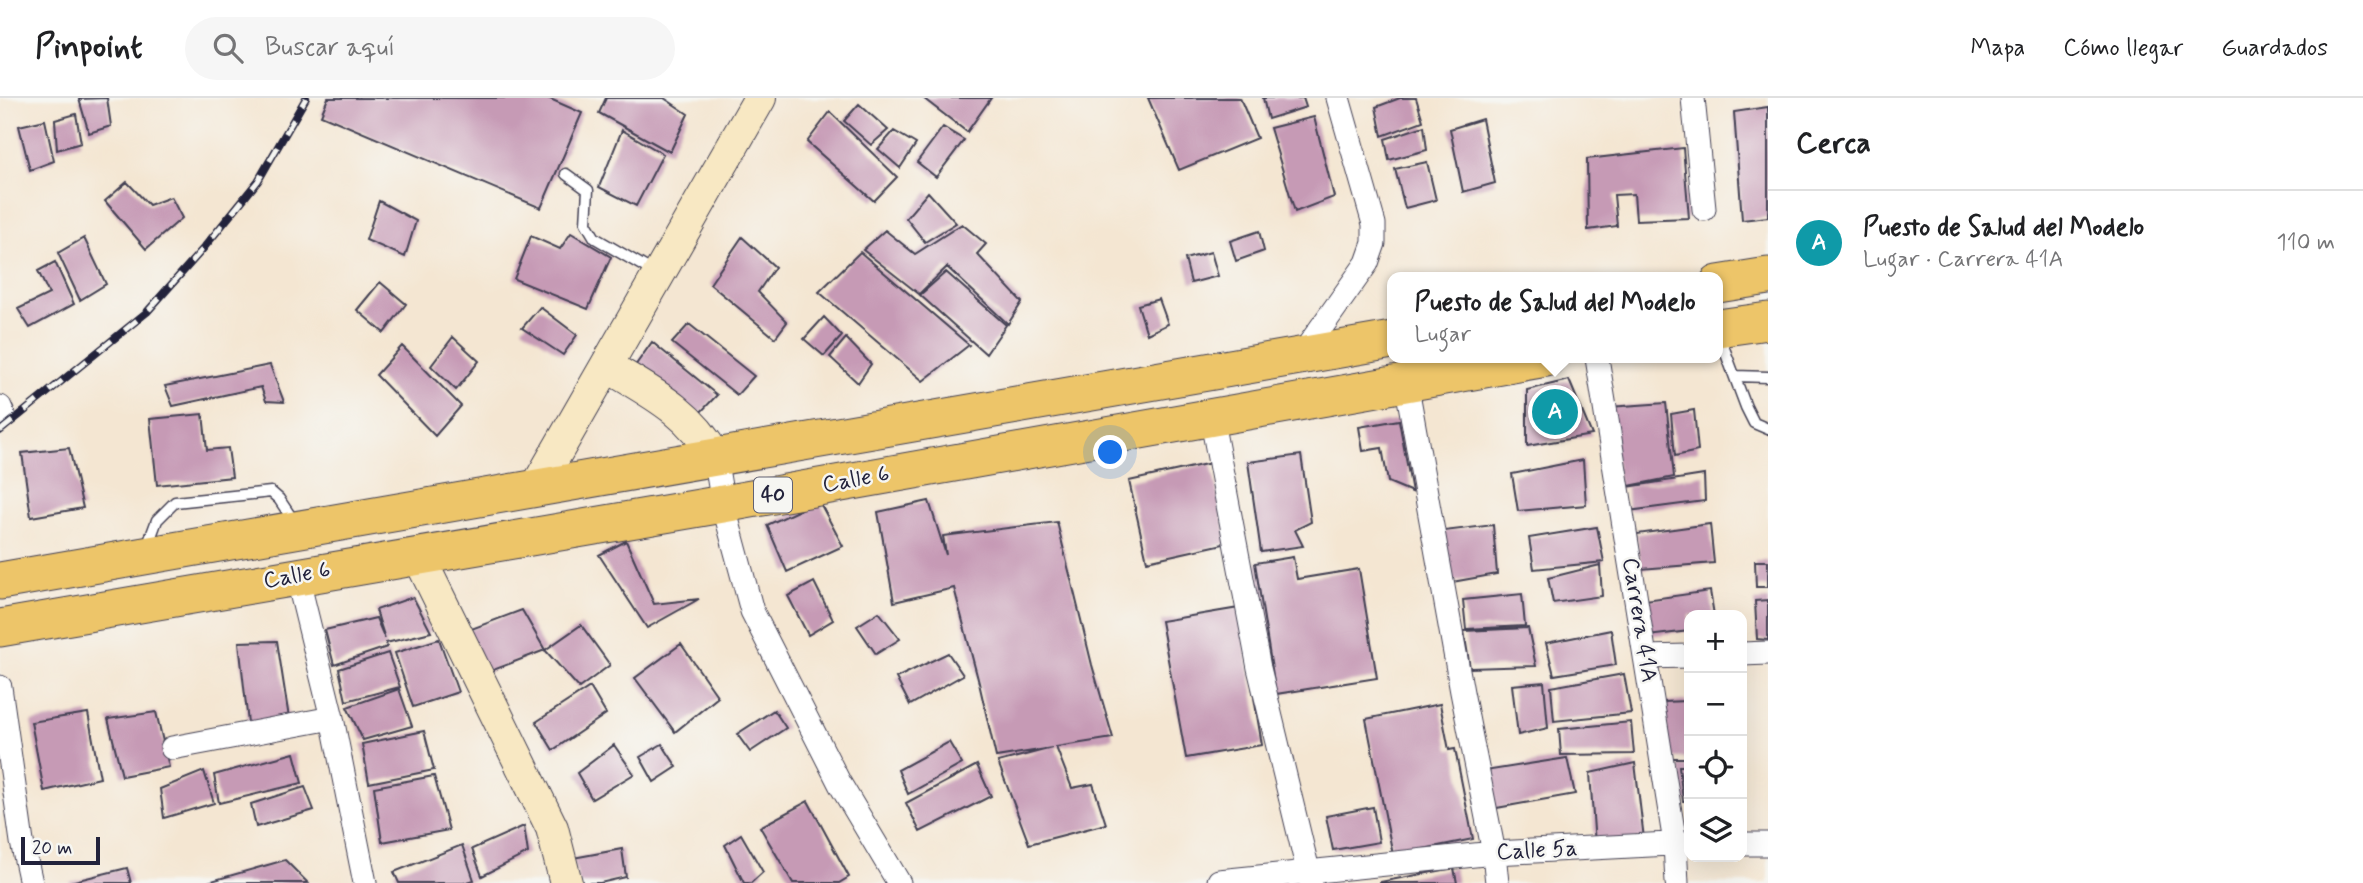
<!DOCTYPE html>
<html lang="es">
<meta charset="utf-8">
<style>
:root{--surface:#fff;--page:#f6f6f6;--text:#202124;--muted:#757577;--line:#e0e0e0;--accent:#2563eb}
body{margin:0;font-family:Mynerve,sans-serif;background:var(--page);color:var(--text)}
.controls{position:absolute;right:21px;bottom:21px;display:grid;overflow:hidden;border-radius:14px;box-shadow:0 7px 28px #0002}
.controls button{width:63px;height:63px;display:grid;place-items:center;padding:0;border:0;border-bottom:2px solid var(--line);background:var(--surface);color:var(--text);font:35px sans-serif}
.scale{position:absolute;left:21px;bottom:18px;width:79px;box-sizing:border-box;padding-left:7px;border:4px solid #22223b;border-top:0;font-size:19px;line-height:24px;white-space:nowrap;color:#22223b;-webkit-text-stroke:5px #f6f6f2;paint-order:stroke}
.you{position:absolute;left:1111px;top:355px;width:24px;height:24px;margin:-18px;border:5px solid #fff;border-radius:50%;background:#1a73e8;box-shadow:0 0 0 10px #1a73e833}
.badge{display:grid;place-items:center;width:46px;height:46px;border-radius:50%;background:var(--accent);color:#fff;font-size:23px;font-weight:700}
.pin{position:absolute;translate:-50% -50%;border:4px solid #fff;box-shadow:0 2px 7px #0006}
.popup{position:absolute;left:1387px;top:174px;width:336px;height:91px;box-sizing:border-box;display:grid;place-content:center;border-radius:14px;background:var(--surface);filter:drop-shadow(0 2px 5px #0005);font-size:23px;white-space:nowrap;color:var(--muted)}
.popup b{font-size:26px;color:var(--text)}
.popup::after{content:'';position:absolute;left:50%;top:100%;margin-left:-14px;border:14px solid transparent;border-top-color:var(--surface)}
.list{margin:0;padding:0;list-style:none}
h2{display:flex;justify-content:space-between;align-items:center;height:91px;margin:0;padding:0 28px;font-size:30px}
h2 small{font-size:23px;font-weight:400;color:var(--muted)}
.list li{display:grid;grid-template-columns:46px 1fr auto;gap:21px;align-items:center;box-sizing:border-box;height:105px;padding:0 28px;border-top:2px solid var(--line)}
.list b{display:block;font-size:26px;white-space:nowrap}
.list p{margin:0;font-size:23px;white-space:nowrap;color:var(--muted)}
.list em{font-size:23px;font-style:normal;color:var(--muted)}
.icon{flex:none;width:38px;height:38px;fill:none;stroke:currentColor;stroke-width:2;stroke-linecap:round;stroke-linejoin:round}
.map{position:relative;flex:none;width:1768px;height:785px;overflow:hidden}
header{display:flex;align-items:center;gap:42px;box-sizing:border-box;height:98px;padding:0 35px;background:var(--surface);border-bottom:2px solid var(--line)}
header strong{font-size:33px}
nav{display:flex;gap:38px;margin-inline-start:auto;font-size:24px}
.search{width:490px;height:63px;background:var(--page);display:flex;align-items:center;gap:18px;box-sizing:border-box;padding:0 24px;border-radius:38px;color:var(--muted);font-size:26px}
main{display:flex}
aside{flex:1;background:var(--surface)}
.map>svg:first-child{display:block}
.building{fill:#c69ab5}
.lines{fill:none;stroke-linecap:round;stroke-linejoin:round}
.service-casing{stroke:#423f52;stroke-width:13}
.minor-casing{stroke:#423f52;stroke-width:25}
.secondary-casing{stroke:#423f52;stroke-width:34}
.trunk-casing{stroke:#423f52;stroke-width:39}
.service{stroke:#fff;stroke-width:10}
.minor{stroke:#fff;stroke-width:23}
.secondary{stroke:#f8e8c3;stroke-width:32}
.trunk{stroke:#edc569;stroke-width:37}
.rail-casing{stroke:#22223b;stroke-width:8}
.rail{stroke:#f6f6f2;stroke-width:5;stroke-dasharray:16;stroke-linecap:butt}
.labels{text-anchor:middle;dominant-baseline:central;stroke-width:5;stroke-linejoin:round;paint-order:stroke}
.shield{fill:#f6f6f2;stroke:#626272;stroke-width:2}
.shield-label{font-size:21px;font-weight:bold;fill:#22223b}
.street-label{font-size:23px;fill:#22223b;stroke:#f6f6f2}
</style>
<header>
<strong>Pinpoint</strong>
<div class="search"><svg class="icon" aria-label="search" viewBox="0 0 24 24"><circle cx="10" cy="10" r="6"/><path d="M15 15l6 6"/></svg>Buscar aquí</div>
<nav><a>Mapa</a><a>Cómo llegar</a><a>Guardados</a></nav>
</header>
<main>
<div class="map">
<svg width="1768" height="785" viewBox="0 0 1768 785">
<rect width="100%" height="100%" fill="#f6f6f2"/>
<filter id="ink" filterUnits="userSpaceOnUse"><feTurbulence type="fractalNoise" baseFrequency=".0143" numOctaves="2"/><feDisplacementMap in="SourceGraphic" scale="14" xChannelSelector="R" yChannelSelector="G"/><feConvolveMatrix kernelMatrix="1 2 1 2 8 2 1 2 1" color-interpolation-filters="sRGB"/></filter>
<filter id="wash" filterUnits="userSpaceOnUse"><feTurbulence type="fractalNoise" baseFrequency=".00686" numOctaves="4" result="noise"/><feDisplacementMap in="SourceGraphic" scale="28" xChannelSelector="R" yChannelSelector="G"/><feGaussianBlur stdDeviation="1.57" result="paint"/><feColorMatrix in="noise" values="0 0 0 0 0 0 0 0 0 0 0 0 0 0 0 0 0 1.4 0 .05"/><feComposite in="paint" operator="in"/></filter>
<g filter="url(#wash)">
<rect width="100%" height="100%" fill="#f4e6d2"/>
<g id="blocks">
<path class="building" d="M107,0L111,28L89,35L79,1Z
M328,0H548L582,15L541,110L321,17Z
M606,0H664L688,16L670,54L599,15Z
M923,0H991L967,34Z
M1148,0H1240L1257,40L1179,72Z
M1263,0H1303L1306,9L1268,21Z
M1400,0H1416L1423,23L1382,38L1376,9Z
M859,6L888,32L871,47L844,23Z
M1768,9V119L1742,122L1734,14Z
M830,14L897,79L874,103L807,44Z
M76,16L81,45L57,52L55,22Z
M1314,19L1334,99L1295,114L1270,30Z
M1482,21L1495,85L1463,94L1450,31Z
M45,22L54,63L30,72L19,28Z
M1424,28L1427,52L1389,62L1385,41Z
M943,29L964,42L936,79L917,64Z
M622,32L663,56L636,108L599,89Z
M894,33L916,46L900,70L878,51Z
M1683,50L1689,120L1636,122L1634,96L1614,97L1617,128L1588,132L1587,61Z
M1427,64L1436,102L1405,110L1395,71Z
M127,84L149,107L171,99L182,120L146,151L105,103Z
M928,94L956,125L925,144L906,120Z
M379,103L416,123L405,159L366,142Z
M962,126L986,146L977,156L1022,204L1008,226L947,169L919,196L863,152L885,132L915,156Z
M1259,133L1264,153L1236,163L1230,143Z
M571,135L611,159L588,211L514,181L531,138L560,151Z
M742,139L775,169L758,194L787,224L775,240L710,186Z
M84,140L106,186L80,202L58,155Z
M860,154L969,247L923,283L819,194Z
M1211,154L1218,178L1191,185L1185,161Z
M55,164L74,206L30,230L18,211L49,196L38,173Z
M946,174L1006,227L986,256L920,197Z
M380,184L406,206L384,235L357,212Z
M1159,201L1168,226L1147,236L1138,207Z
M540,209L577,237L563,257L522,230Z
M824,219L842,238L824,258L804,241Z
M689,226L754,278L737,297L672,245Z
M453,239L479,263L456,292L431,268Z
M846,240L871,266L858,285L830,259Z
M652,244L717,297L698,317L635,268Z
M402,248L461,308L435,338L376,277Z
M270,267L284,304L266,303L261,289L173,308L165,288Z
M1569,282L1592,337L1527,348V292Z
M1666,305L1674,379L1619,390L1609,309Z
M1694,312L1698,353L1675,358L1671,316Z
M203,316L207,352L228,350L232,379L157,387L150,321Z
M1399,322L1412,394L1388,384L1382,350L1363,353L1359,329Z
M69,350L83,410L31,419L22,355Z
M1301,357L1311,424L1295,432L1303,448L1261,454L1248,364Z
M1583,362L1586,407L1518,413L1512,376Z
M1211,365L1228,445L1147,463L1129,383Z
M1704,377L1705,403L1628,413L1627,389Z
M819,403L843,448L787,474L767,427Z
M929,403L946,457L943,438L1057,424L1092,567L1113,640L1056,649L1072,690L1093,686L1106,726L1029,746L998,664L1052,650L996,659L979,585L954,490L894,504L878,414Z
M1710,426L1714,465L1641,471L1637,436Z
M1493,427L1497,476L1452,484L1444,433Z
M1597,429L1604,464L1534,471L1529,440Z
M626,443L654,506L699,501L647,530L599,457Z
M1293,459L1297,481L1359,471L1377,580L1276,596L1255,465Z
M1755,463H1768V489H1756Z
M1600,467L1602,498L1553,505L1548,480Z
M814,484L833,522L808,537L788,498Z
M1710,493L1714,517H1689V533L1648,538L1645,502Z
M1522,496L1525,528L1466,531L1463,502Z
M413,499L431,534L386,545L387,549L334,567L325,532L376,520L385,541L376,512Z
M1768,502V542L1757,541L1755,503Z
M1239,510L1262,647L1186,660L1161,523Z
M522,512L545,552L581,527L610,567L579,590L545,552L483,576L466,533Z
M879,514L900,541L876,556L857,528Z
M1528,530L1536,568L1470,570L1464,533Z
M1611,532L1616,567L1554,577L1546,545Z
M439,541L458,594L413,609L395,555Z
M277,543L289,620L248,625L239,544Z
M681,546L718,599L675,634L635,580Z
M388,555L400,589L346,603L339,571Z
M948,555L963,577L910,607L896,580Z
M1624,576L1631,615L1554,623L1551,589Z
M1544,584L1548,630L1518,637L1512,587Z
M590,589L606,616L553,652L536,624Z
M399,591L412,628L363,642L347,609Z
M1686,603L1689,618V660H1671L1664,604Z
M1440,606L1449,652L1455,651L1473,741L1393,757L1366,621Z
M774,612L786,630L750,654L737,636Z
M156,614L169,669L122,678L108,621Z
M88,615L100,680L44,693L31,624Z
M1631,624L1634,656L1561,657L1559,631Z
M424,633L434,672L369,685L362,646Z
M949,644L962,666L908,696L898,672Z
M662,646L677,669L654,684L640,659Z
M614,647L634,676L592,701L577,675Z
M294,655L302,685L219,705L214,677Z
M1567,660L1575,696L1491,711L1485,673Z
M1635,665L1644,741L1595,747L1590,675Z
M977,667L991,698L920,734L906,705Z
M1679,668H1689V703H1683Z
M204,673L214,705L164,720L160,691Z
M434,678L449,732L382,744L374,689Z
M305,689L314,712L256,729L251,706Z
M808,703L849,779L839,785H793L760,729Z
M1373,709L1379,744L1333,752L1326,718Z
M524,728L528,755L482,778L472,751Z
M741,736L763,774L751,785H744L725,747Z
M462,747L474,782L464,785H399L394,774Z
M622,751L626,779L600,785H579L573,760Z
M285,762L308,785H208V784Z
M127,770L131,785H70V784Z
M1454,770L1457,785H1380V784Z"/>
</g>
</g>
<g filter="url(#ink)">
<use href="#blocks" fill-opacity="0" stroke="#423f52" stroke-width="2"/>
<g class="lines">
<g class="service-casing">
<path id="service" d="M566,76L588,92L586,125L595,140L657,176
M1719,237L1746,309L1754,325L1768,331
M1735,278L1768,279
M147,449L157,422L175,404L271,394L279,401L295,425"/>
</g>
<g class="minor-casing">
<path id="minor" d="M1693,0L1704,111
M1301,258L1367,165L1374,145V126L1338,0
M1597,260L1675,745L1677,785
M1406,284L1462,594L1494,755L1497,785
M0,309L3,316
M1211,318L1259,570L1311,785
M715,359L723,406L752,513L840,686L899,785
M297,478L332,620L365,785
M1742,556L1768,555
M1645,559L1689,558
M0,589L22,744L31,785
M172,650L332,620
M1742,746H1768
M1219,783L1494,755L1689,745"/>
</g>
<g class="secondary-casing">
<path id="secondary" d="M607,268C650,294 690,313 715,359
M536,390L760,0
M418,457L552,730L566,785"/>
</g>
<g class="trunk-casing">
<path id="trunk" d="M1718,186L1768,178
M1718,230L1768,223
M0,483L1392,242
M0,530L723,406L1546,260"/>
</g>
<use href="#service" class="service"/>
<use href="#minor" class="minor"/>
<use href="#secondary" class="secondary"/>
<use href="#trunk" class="trunk"/>
<g class="rail-casing">
<path id="rail" d="M0,333L147,214L202,152L258,83L306,0"/>
</g>
<use href="#rail" class="rail"/>
</g>
</g>
<g class="labels">
<rect class="shield" x="754" y="379.5" width="38" height="35" rx="5"/>
<g class="shield-label">
<text x="773" y="397">40</text>
</g>
<g class="street-label">
<text transform="translate(856 382) rotate(-10)">Calle 6</text>
<text transform="translate(297 478) rotate(-10)">Calle 6</text>
<text transform="translate(1639 522) rotate(81)">Carrera 41A</text>
<text transform="translate(1537 753) rotate(-3)">Calle 5a</text>
</g>
</g>
</svg>
<div class="controls">
<button>+</button>
<button>−</button>
<button><svg class="icon" aria-label="locate" viewBox="0 0 24 24"><circle cx="12" cy="12" r="6"/><path d="M12 2v4M12 18v4M2 12h4M18 12h4"/></svg></button>
<button><svg class="icon" aria-label="layers" viewBox="0 0 24 24"><path d="M12 4l9 5-9 5-9-5zM3 14l9 5 9-5"/></svg></button>
</div>
<div class="scale">20 m</div>
<div class="you"></div>
<div class="pin badge" style="left:1555px;top:314px;background:#0f9aa8">A</div>
<div class="popup"><b>Puesto de Salud del Modelo</b>Lugar</div>
</div>
<aside>
<h2>Cerca<small></small></h2>
<ul class="list">
<li><span class="badge" style="background:#0f9aa8">A</span><div><b>Puesto de Salud del Modelo</b><p>Lugar · Carrera 41A</p></div><em>110 m</em></li>
</ul>
</aside>
</main>
